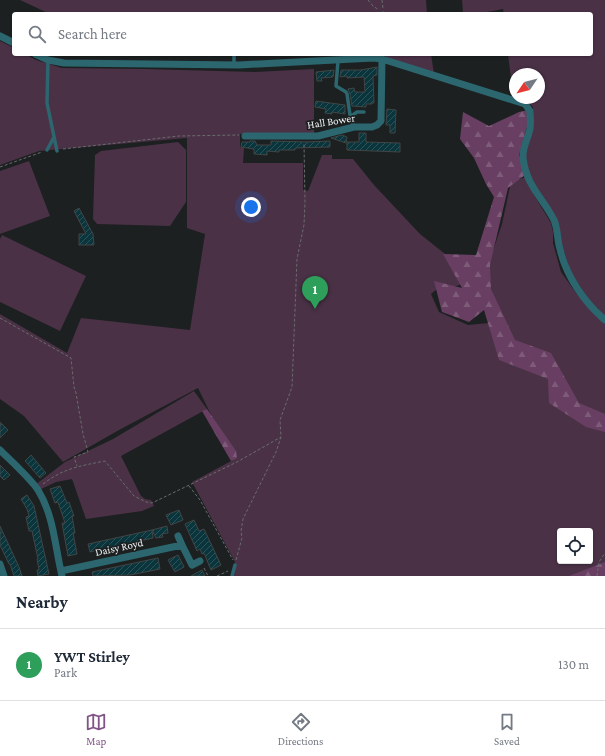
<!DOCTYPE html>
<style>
:root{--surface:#fff;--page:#f2f2f3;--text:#1f2937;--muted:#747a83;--line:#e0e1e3;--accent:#815488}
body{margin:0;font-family:"Crimson Pro",serif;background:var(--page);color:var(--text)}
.controls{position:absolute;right:12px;bottom:12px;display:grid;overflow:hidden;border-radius:4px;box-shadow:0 1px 3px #0004}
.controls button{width:36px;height:36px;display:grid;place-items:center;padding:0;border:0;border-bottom:1px solid var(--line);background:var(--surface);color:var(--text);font:20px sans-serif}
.compass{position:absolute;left:509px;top:68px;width:36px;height:36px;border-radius:50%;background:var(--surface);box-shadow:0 1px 3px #0004;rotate:235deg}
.you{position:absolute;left:251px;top:207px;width:14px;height:14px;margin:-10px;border:3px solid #fff;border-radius:50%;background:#1a73e8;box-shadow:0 0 0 6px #1a73e833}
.badge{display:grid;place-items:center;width:26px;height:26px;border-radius:50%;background:var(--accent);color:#fff;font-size:13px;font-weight:700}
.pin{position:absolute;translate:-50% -33px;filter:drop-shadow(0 1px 2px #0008)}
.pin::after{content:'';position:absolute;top:21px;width:14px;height:12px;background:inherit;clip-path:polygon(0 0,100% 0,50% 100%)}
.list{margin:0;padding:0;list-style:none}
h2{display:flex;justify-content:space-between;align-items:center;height:52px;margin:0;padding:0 16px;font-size:17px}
h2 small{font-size:13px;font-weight:400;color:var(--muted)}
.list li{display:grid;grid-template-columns:26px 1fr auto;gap:12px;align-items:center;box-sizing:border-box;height:72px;padding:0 16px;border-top:1px solid var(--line)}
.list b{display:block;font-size:15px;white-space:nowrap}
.list p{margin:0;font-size:13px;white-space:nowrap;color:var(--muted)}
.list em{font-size:13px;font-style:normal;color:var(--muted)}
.icon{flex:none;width:22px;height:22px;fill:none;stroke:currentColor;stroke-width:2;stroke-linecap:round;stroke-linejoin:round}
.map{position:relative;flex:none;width:605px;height:576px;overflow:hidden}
.search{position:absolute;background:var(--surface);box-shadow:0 1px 3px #0004;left:12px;right:12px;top:12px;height:44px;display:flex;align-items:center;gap:10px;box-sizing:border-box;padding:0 14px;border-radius:4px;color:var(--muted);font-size:15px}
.sheet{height:124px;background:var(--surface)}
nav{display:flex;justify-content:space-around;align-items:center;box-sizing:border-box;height:56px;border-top:1px solid var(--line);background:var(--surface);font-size:11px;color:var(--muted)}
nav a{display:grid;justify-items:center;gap:2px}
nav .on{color:var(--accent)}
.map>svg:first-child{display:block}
.green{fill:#4a3146;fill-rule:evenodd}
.forest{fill:url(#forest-firs)}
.building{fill:url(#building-hatch);stroke:#414545}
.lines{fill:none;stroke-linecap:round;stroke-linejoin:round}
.path{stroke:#696c6d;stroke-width:1;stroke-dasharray:3 2;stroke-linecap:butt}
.service{stroke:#2c6770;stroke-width:3.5}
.minor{stroke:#2c6770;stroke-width:7}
.labels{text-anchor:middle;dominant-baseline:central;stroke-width:3.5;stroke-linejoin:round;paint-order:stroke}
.street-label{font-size:11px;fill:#edeff0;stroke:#1c2020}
</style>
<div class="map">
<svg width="605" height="576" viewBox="0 0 605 576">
<defs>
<pattern id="forest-firs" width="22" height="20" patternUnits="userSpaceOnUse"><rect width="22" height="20" fill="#683f62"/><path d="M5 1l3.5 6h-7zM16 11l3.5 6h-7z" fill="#7e5b79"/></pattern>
<pattern id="building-hatch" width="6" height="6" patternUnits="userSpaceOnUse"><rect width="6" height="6" fill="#0a353c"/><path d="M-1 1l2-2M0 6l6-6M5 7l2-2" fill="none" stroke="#2e5358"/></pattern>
</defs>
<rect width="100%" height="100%" fill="#1c2020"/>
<path class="green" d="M20,0H426L427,14H50Z
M462,0H605V316L589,300L571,273L561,242L559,228L533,185L525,158L533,124V107L524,98H539V74H515V95L513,94L508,54H591V14H504L503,9L477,14H463Z
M0,41L14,48V54H25L36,60L62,68L144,69L255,72L314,69V134H240V147L244,148L243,163H303V190L308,191L322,155H332V159H353L374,185L420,234L464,269L481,268L493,251L502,224L511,182L526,177L534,195L551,223L553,232V243L561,272L576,293L605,324V573L595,576H234L236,565L234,560L192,482L233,460L198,388L119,430L63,462L24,416L0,399V314L67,353L81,318L190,330L205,234L187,228V138L39,151L0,165ZM483,274C493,293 501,303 489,323L468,325L439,312L431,294L437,289C454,291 467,280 483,274ZM560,531H590V561H560Z
M386,54H431L434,74L386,57Z
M178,142L186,150V202L170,226L97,224L93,219L95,155L101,151Z
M29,161L50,216L0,234V171Z
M2,235L86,276L60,331L0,302V239Z
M194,391L207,409L121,456L141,496L145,499L151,500L154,506L142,511L86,519L72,479L56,482L39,490L35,485L65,462L113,439Z"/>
<path class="forest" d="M528,110L527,127L519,155L525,175L508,188L490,265L491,289L515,340L551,353L579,403L605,414V432L586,427L549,403L548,379L499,360L484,310L469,322L442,312L434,281L462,288L443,254L476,255L494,197L486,184L474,158L460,139L463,112L489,126L519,112Z
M207,409L236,451L237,458L231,461L202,411Z
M605,562V576H569Z"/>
<path class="building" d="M377,67V75L373,76L374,103H372V104H366V107L352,106L350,94L348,89L354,88L355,92H365L364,77L347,78V76L340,77L341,70H361Z
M334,70L333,77L321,78L322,81H317L316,72Z
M316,101L345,105V114L332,112V114L325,113L326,109L315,107Z
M387,109L396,110L395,133H390V125H386Z
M359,133H366V142L400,143V152L347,150V142H359Z
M342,135L347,137L346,143L331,138Z
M250,141H255L257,145H271V141L307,142L330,141V147L295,148V150H279V152L267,151V155L254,154V149L241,147L242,142H250Z
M79,208L93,234L94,245H79V234H86L74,211Z
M0,422L8,430L0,438Z
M31,455L46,473L40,478L25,461Z
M0,465L10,475L4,480L0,476Z
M60,486L67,503L69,502L74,516H72L75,533H73L77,554L68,556L62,523H65L58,502L55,503L50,489Z
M27,495L34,506L49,574L38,576L37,570H39L37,559H38L32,531H29L26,517L29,516L27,509L21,499Z
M179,510L183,520L171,525L166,515Z
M194,520L199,531L204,529L221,565L211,570L204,553L202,554L200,549L197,551L185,524Z
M0,526L19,567L22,576H14L10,564H9L0,545Z
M167,526L168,533L162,534L163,537L156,538L152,530Z
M152,530L153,538L90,552L88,544Z
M178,555L184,567L175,572L168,560Z
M158,558L160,569L130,575L93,576L92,572Z
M202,570L205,576H191Z"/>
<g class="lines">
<path class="path" d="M368,0L373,6L379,10
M382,0L383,9
M63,149L179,136L239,135
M0,167L42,152
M0,318L71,358L74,387L76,393L83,434L88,452L74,457L77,466
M43,484C64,468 80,466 105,461L134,496L146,502L152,503L237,462L281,437
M189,486L200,500L233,560
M236,560L242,538L241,531L243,519L276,452L281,437L280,420L292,387L297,259L304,225L305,202L304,144
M204,568L208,576
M217,576L228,571
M597,576L599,562L605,553"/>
<path class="service" d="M383,13L384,14
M48,60L47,103L57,151
M338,61L336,86L346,92L347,94L350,115L354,127
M234,65V54
M350,117L357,112H364
M47,150L54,137
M232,576L235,565"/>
<path class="minor" d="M0,36L14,43
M35,54L48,60L64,63L239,65L373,58L382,59L525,104L530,111C530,116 531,123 530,129C528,138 522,149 523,158C526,185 542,197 554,220C558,229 557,240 560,249C566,276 584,302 605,320
M245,136H318L354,127H372L377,125L381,121L382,59
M0,450C11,461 30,478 38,490C54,516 55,547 62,576
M178,536L182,545
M0,564L4,576
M61,571L182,545L192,565L200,561"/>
</g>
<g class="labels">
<g class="street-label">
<text transform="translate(331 121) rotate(-9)">Hall Bower</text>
<text transform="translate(119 547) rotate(-12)">Daisy Royd</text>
</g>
</g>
</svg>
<div class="controls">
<button><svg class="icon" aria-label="locate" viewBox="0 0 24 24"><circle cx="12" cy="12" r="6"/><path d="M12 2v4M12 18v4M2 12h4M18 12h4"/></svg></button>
</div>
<svg class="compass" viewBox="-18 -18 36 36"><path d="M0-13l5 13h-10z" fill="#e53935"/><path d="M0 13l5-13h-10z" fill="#747a83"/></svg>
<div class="you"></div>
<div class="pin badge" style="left:315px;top:309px;background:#2e9e5b">1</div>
<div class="search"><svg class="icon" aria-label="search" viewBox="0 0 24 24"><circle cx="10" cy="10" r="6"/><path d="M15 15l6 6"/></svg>Search here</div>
</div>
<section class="sheet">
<h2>Nearby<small></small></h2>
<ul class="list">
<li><span class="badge" style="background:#2e9e5b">1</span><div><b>YWT Stirley</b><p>Park</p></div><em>130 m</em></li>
</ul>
</section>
<nav>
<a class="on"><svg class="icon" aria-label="map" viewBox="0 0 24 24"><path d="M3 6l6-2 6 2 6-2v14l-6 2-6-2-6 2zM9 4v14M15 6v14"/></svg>Map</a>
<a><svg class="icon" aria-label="directions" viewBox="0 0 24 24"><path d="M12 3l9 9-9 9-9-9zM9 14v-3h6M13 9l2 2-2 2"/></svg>Directions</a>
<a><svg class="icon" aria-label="saved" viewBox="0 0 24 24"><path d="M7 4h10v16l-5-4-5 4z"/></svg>Saved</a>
</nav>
